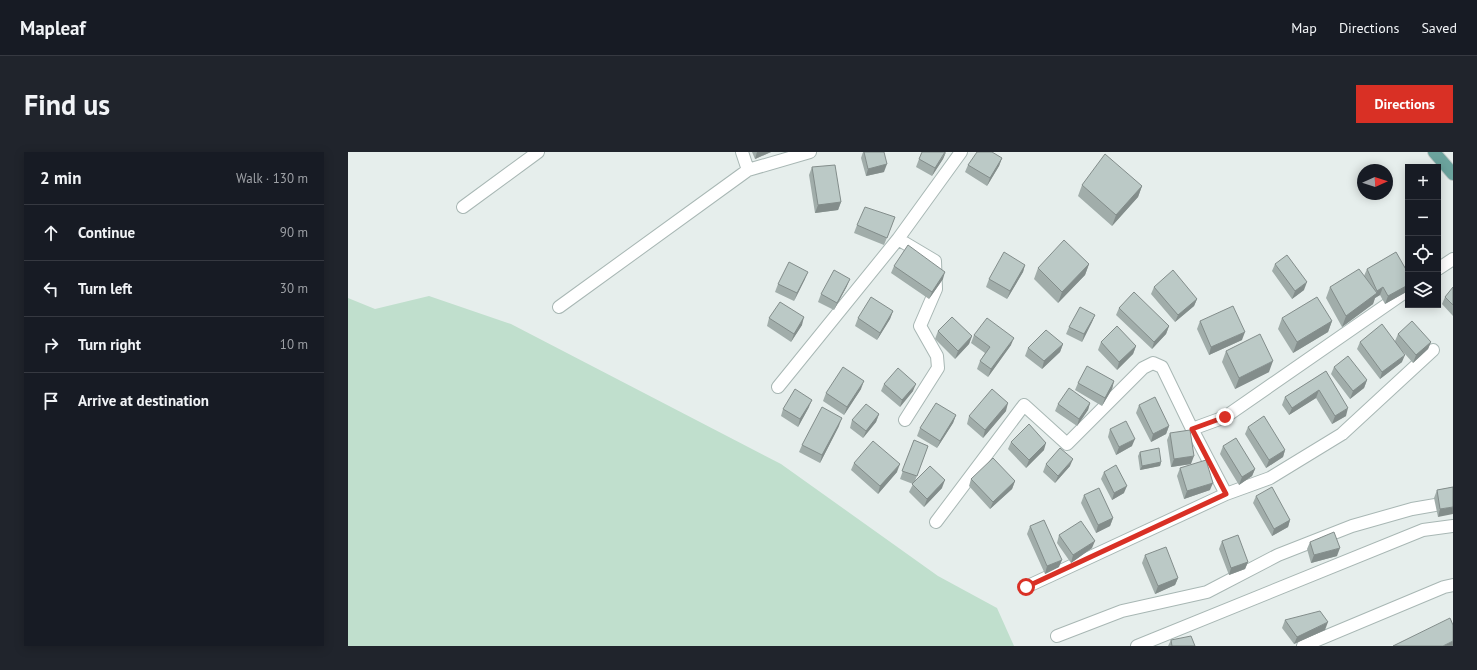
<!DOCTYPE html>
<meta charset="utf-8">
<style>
:root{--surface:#171b24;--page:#20242c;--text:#f1f3f6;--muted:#9ea1a6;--line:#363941;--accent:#d93025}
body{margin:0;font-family:"PT Sans",sans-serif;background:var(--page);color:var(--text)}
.controls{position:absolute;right:12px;top:12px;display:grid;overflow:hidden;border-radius:0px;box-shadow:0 2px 10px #0003}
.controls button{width:36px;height:36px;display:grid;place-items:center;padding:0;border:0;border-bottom:1px solid var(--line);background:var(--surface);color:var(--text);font:20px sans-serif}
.compass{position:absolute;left:1009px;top:12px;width:36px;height:36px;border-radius:50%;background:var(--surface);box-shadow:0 2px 10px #0003;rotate:87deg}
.stop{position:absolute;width:12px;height:12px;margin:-9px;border:3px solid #d93025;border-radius:50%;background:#fff}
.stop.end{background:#d93025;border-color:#fff;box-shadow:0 1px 4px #0008}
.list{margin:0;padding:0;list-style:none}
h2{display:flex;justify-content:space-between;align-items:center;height:52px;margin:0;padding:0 16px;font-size:17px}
h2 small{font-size:13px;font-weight:400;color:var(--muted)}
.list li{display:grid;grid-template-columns:26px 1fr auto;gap:12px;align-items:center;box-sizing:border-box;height:56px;padding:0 16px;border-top:1px solid var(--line)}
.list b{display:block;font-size:15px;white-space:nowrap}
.list em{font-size:13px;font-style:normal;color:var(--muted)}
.icon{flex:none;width:22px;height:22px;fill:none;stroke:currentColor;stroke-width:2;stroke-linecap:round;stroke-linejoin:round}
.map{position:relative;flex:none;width:1105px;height:494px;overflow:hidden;border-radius:0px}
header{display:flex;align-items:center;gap:24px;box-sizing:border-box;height:56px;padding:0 20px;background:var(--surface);border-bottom:1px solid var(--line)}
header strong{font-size:19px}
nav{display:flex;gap:22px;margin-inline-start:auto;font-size:14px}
.intro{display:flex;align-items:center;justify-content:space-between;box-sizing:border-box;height:96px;padding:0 24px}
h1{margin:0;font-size:28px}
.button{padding:10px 18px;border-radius:0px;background:var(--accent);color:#fff;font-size:14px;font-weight:700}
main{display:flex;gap:24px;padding:0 24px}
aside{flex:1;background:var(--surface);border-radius:0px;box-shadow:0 2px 10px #0003}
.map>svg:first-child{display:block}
.green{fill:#c0dfcd}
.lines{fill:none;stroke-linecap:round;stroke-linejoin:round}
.minor-casing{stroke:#a8b7b4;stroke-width:14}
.major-casing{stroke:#c2cac9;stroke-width:14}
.minor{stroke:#fff;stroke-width:12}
.major{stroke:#6ba39d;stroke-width:12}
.wall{fill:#a1adaa}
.shaded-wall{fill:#838d8b}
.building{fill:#bbc9c6;stroke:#838d8b}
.route{stroke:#d93025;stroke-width:5}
</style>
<header>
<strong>Mapleaf</strong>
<nav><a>Map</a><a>Directions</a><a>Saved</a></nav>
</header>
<div class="intro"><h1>Find us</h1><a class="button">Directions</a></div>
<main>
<aside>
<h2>2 min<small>Walk · 130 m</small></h2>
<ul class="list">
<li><svg class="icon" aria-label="ahead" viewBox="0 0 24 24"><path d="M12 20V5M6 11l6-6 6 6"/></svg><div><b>Continue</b></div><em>90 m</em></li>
<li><svg class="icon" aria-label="left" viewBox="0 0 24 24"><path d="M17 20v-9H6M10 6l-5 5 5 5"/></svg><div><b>Turn left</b></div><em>30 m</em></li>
<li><svg class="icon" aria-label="right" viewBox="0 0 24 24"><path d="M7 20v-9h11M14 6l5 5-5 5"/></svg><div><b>Turn right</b></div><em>10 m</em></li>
<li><svg class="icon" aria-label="arrive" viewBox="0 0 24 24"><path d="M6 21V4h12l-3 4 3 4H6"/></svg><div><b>Arrive at destination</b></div></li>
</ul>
</aside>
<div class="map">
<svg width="1105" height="494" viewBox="0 0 1105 494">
<rect width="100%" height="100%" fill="#e6eeec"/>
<path class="green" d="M81,144L163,172L433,312L590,424L649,456L666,494H0V146L27,157Z"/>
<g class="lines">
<g class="minor-casing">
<path id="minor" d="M394,0L400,18
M115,55L190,0
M550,87L587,109L588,137L572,174L589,204L590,216L557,268
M1090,117L1105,107
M211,155L400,18L462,0
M430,235L550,87L613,0
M878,342L922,326L994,282L1085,198
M588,370L676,253L719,292L795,216L805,211L814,215L844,277
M678,435L878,342L844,277L877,265L1060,138
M709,484L774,459L859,440L930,403L1004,374L1064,357L1105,350
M789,494L1075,378L1105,374
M955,494L1096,435L1105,433"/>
</g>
<g class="major-casing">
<path id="major" d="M1086,0L1105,22"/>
</g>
<use href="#minor" class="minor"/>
<use href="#major" class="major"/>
</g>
<path class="wall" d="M404,0H423L407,7Z
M515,0H536V20L518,24L513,6Z
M598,0L595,7L584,24L568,15L571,7Z
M654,6L651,14L639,34L617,20L620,13Z
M464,15L493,50L490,58L467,61L461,23Z
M734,33L794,34L790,45L764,74L730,44Z
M547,65L536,93L506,81L509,73Z
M741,112L737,123L710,151L686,127L690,116Z
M927,112L956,138L944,147L924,119Z
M677,113L675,120L659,147L638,135L641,127Z
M546,114L595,127L581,147L543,121Z
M1019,117L1060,121V139L1037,152L1032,143L1027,146L1025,152L994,175L978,146L982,135L1016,124Z
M457,127L446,149L427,140L430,132Z
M499,134L486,158L470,150L473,142Z
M806,135L849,147L846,154L827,170L803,142Z
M1105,135V164L1094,152L1097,145Z
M771,156L821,174L818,182L804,197L768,163Z
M545,159L542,167L529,188L507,174L510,166Z
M747,163L744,170L734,190L718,182L721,175Z
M421,166L454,173L443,190L419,174Z
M934,166L984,169L980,180L945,201L930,177Z
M852,169L894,188L861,203L849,177Z
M590,179L624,184L621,192L607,207L587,187Z
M1050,182L1083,190L1080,197L1065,211L1050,194L1054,210L1032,227L1009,197L1012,190L1047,189Z
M626,183L663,193L640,225L629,217L632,209L637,201L623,191Z
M753,190L788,194L785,202L769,218L750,198Z
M715,192L712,200L694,217L677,204L680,196Z
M878,199L921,220L887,237L874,210Z
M986,215L1019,228L1016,236L1002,247L983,222Z
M978,219L998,264L984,272L968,246L941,263L934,253L937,245Z
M766,229L764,237L754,254L727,238L730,231Z
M536,232L565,239L552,255L533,239Z
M513,237L496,263L475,249L478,241Z
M742,251L740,258L729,274L707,259L710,252Z
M791,253L821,274L818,282L803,290L788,261Z
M461,255L450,275L433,264L435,257Z
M658,259L635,286L619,272L621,264Z
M531,262L528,270L515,286L502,276L504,268Z
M608,263L605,271L589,296L569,284L572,276Z
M491,274L472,311L451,300L454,293Z
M900,275L937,298L935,305L918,316L897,282Z
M762,277L784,294L768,303L760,285Z
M822,281L843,312L823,315L819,288Z
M566,288L580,294L567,329L594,336L576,355L561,340L565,332L552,327Z
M663,290L696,298L678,316L660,297Z
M875,294L907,317L904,324L891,333L872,302Z
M792,300L813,310L812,314L792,318L790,304Z
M506,311L549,320L530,342L503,318Z
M698,312L722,314L707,331L695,320Z
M832,316L862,338L836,347L829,324Z
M756,320L776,341L764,348L753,327Z
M623,327L667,329L664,337L642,357L621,334Z
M1105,335L1090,365L1086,346L1089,338Z
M736,343L765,366L762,374L748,381L733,351Z
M908,344L942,368L940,375L924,384L905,351Z
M682,374L711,415L697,422L679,382Z
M711,383L744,396L723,411L709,391Z
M874,389L900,410L897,417L881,423L871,397Z
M962,390L989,404L963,411L959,397Z
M797,403L830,426L827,433L807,442L794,411Z
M937,468L977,478L946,492L934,476Z
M823,488L847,494H820Z"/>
<path class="shaded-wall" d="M409,0H423L407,7Z
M598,0L595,7L584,24L587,16Z
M654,6L651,14L639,34L642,26Z
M539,12L536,20L518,24L520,17Z
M794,34L790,45L764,74L768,63Z
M493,50L490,58L467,61L470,53Z
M741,112L737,123L710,151L714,140Z
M677,113L675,120L659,147L662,139Z
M460,120L457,127L446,149L449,141Z
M597,120L595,127L581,147L584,140Z
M502,127L499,134L486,158L489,151Z
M959,130L956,138L944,147L947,139Z
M1060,133V139L1037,152L1040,144Z
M1035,135L1032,143L1027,146L1025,152L994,175L998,164L1028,141L1029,139Z
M849,147L846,154L827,170L830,163Z
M545,159L542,167L529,188L532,181Z
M747,163L744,170L734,190L736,182Z
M456,165L454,173L443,190L446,182Z
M984,169L980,180L945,201L949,190Z
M821,174L818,182L804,197L806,190Z
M897,180L894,188L861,203L863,195Z
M624,184L621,192L607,207L610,199Z
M666,186L663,193L640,225L643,217Z
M1083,190L1080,197L1065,211L1068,203Z
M715,192L712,200L694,217L696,209Z
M788,194L785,202L769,218L771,210Z
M1057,203L1054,210L1032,227L1034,220Z
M925,209L921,220L887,237L891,226Z
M1019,228L1016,236L1002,247L1005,239Z
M516,229L513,237L496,263L499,255Z
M766,229L764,237L754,254L757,246Z
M568,232L565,239L552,255L554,248Z
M971,238L968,246L941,263L944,256Z
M464,248L461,255L450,275L452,267Z
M660,251L658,259L635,286L637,278Z
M742,251L740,258L729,274L731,267Z
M1000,256L998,264L984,272L987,264Z
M531,262L528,270L515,286L518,279Z
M608,263L605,271L589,296L592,289Z
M494,266L491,274L472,311L474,303Z
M821,274L818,282L803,290L805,282Z
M787,287L784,294L768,303L771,295Z
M698,291L696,298L678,316L681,308Z
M937,298L935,305L918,316L921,308Z
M846,304L843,312L823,315L826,307Z
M725,307L722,314L707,331L710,324Z
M813,310L812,314L792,318L794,314Z
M552,312L549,320L530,342L532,334Z
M907,317L904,324L891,333L894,325Z
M597,328L594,336L576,355L579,347Z
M667,329L664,337L642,357L645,350Z
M865,331L862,338L836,347L839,339Z
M779,334L776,341L764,348L766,341Z
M1105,355V362L1090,365L1092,357Z
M765,366L762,374L748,381L750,373Z
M942,368L940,375L924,384L926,377Z
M747,389L744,396L723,411L725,403Z
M992,396L989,404L963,411L966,403Z
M714,408L711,415L697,422L699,414Z
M900,410L897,417L881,423L883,416Z
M830,426L827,433L807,442L810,434Z
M980,470L977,478L946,492L949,485Z
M1105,489V494H1095Z"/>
<path class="building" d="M516,0H536L539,12L520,17Z
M574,0H597L587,16L571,7Z
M629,0H644L654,6L642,26L620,13Z
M757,2L794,34L768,63L734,33Z
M487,13L493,50L470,53L464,15Z
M517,55L547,65L539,86L509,73Z
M716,88L741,112L714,140L690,116Z
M560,93L597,120L584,140L546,114Z
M656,100L677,113L662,139L641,127Z
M1048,100L1060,121V133L1040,144L1035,135L1029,139L1019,117Z
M939,103L959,130L947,139L927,112Z
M441,110L460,120L449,141L430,132Z
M1011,117L1029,141L998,164L982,135Z
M486,118L502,127L489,151L473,142Z
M825,118L849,147L830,163L806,135Z
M1105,135V153L1097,145Z
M786,140L821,174L806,190L771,156Z
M523,145L545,159L532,181L510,166Z
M969,145L984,169L949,190L934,166Z
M432,150L456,165L446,182L421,166Z
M885,154L897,180L863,195L852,169Z
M732,155L747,163L736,182L721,175Z
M604,165L624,184L610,199L590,179Z
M639,166L666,186L643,217L632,209L642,195L626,183Z
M1064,169L1083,190L1068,203L1050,182Z
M1034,172L1057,203L1034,220L1012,190Z
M769,174L788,194L771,210L753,190Z
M698,178L715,192L696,209L680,196Z
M912,182L925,209L891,226L878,199Z
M1000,204L1019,228L1005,239L986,215Z
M739,214L766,229L757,246L730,231Z
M495,215L516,229L499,255L478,241Z
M550,216L568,232L554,248L536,232Z
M978,219L1000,256L987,264L971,238L944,256L937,245Z
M721,236L742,251L731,267L710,252Z
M447,237L464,248L452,267L435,257Z
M644,237L660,251L637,278L621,264Z
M807,245L821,274L805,282L791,253Z
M588,251L608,263L592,289L572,276Z
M518,252L531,262L518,279L504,268Z
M474,255L494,266L474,303L454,293Z
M916,264L937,298L921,308L900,275Z
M778,269L787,287L771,295L762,277Z
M681,272L698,291L681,308L663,290Z
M842,278L846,304L826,307L822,281Z
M888,286L907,317L894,325L875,294Z
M566,288L580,294L569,324L554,319Z
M525,289L552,312L532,334L506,311Z
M712,296L725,307L710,324L698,312Z
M811,296L813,310L794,314L792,300Z
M645,306L667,329L645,350L623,327Z
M858,308L865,331L839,339L832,316Z
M768,313L779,334L766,341L756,320Z
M582,314L597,328L579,347L564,332Z
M924,335L942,368L926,377L908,344Z
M1105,335V355L1092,357L1089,338Z
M751,336L765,366L750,373L736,343Z
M696,368L714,408L699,414L682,374Z
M733,369L747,389L725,403L711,383Z
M986,380L992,396L966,403L962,390Z
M890,383L900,410L883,416L874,389Z
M818,395L830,426L810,434L797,403Z
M972,459L980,470L949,485L937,468Z
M1102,466L1105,473V489L1095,494H1045Z
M843,484L847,494H824L823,488Z"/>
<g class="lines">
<path class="route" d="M678,435L878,342L844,277L877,265"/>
</g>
</svg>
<div class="controls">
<button>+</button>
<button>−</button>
<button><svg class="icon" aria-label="locate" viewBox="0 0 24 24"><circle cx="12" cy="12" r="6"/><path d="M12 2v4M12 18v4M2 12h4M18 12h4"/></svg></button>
<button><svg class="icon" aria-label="layers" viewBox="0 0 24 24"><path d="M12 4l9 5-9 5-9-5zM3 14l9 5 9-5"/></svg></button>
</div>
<svg class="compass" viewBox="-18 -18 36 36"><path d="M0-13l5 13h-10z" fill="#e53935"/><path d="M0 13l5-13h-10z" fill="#9ea1a6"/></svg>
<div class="stop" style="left:678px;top:435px"></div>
<div class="stop end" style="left:877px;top:265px"></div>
</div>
</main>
